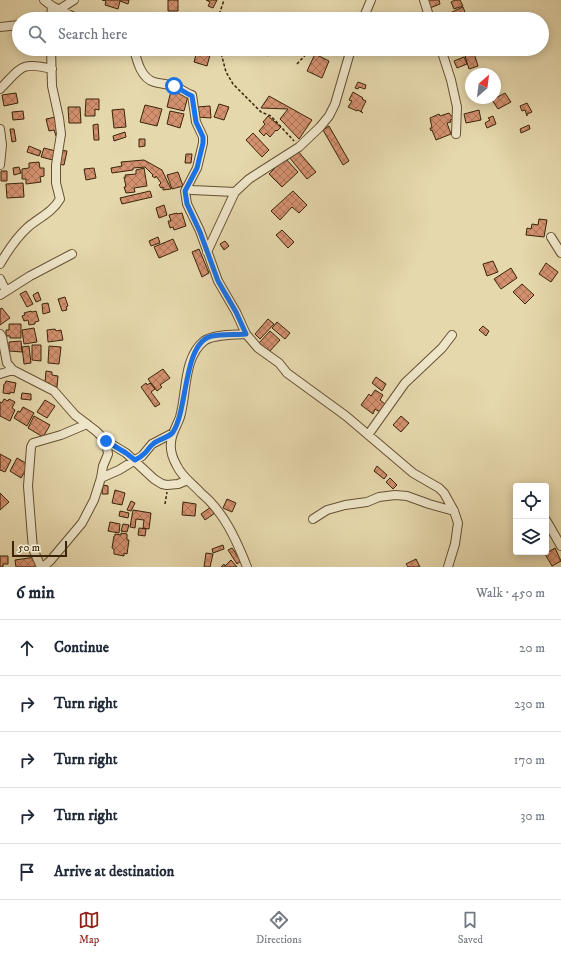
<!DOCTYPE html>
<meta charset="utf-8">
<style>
:root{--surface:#fff;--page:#f6f6f7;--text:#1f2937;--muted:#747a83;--line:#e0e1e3;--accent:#8f2418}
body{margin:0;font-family:"IM FELL DW Pica",serif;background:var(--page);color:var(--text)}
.controls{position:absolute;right:12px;bottom:12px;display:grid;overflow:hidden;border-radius:4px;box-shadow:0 2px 10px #0003}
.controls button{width:36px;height:36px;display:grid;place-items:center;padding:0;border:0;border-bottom:1px solid var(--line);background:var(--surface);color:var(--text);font:20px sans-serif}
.compass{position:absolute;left:465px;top:68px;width:36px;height:36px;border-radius:50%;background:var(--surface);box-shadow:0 2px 10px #0003;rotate:28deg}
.scale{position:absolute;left:12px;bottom:10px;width:55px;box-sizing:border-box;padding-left:4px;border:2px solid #3a2409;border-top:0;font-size:11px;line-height:14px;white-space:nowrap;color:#3a2409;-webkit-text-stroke:3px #efe6ca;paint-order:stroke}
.stop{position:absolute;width:12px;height:12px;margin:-9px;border:3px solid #1a73e8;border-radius:50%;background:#fff}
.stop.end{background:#1a73e8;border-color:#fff;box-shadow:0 1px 4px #0008}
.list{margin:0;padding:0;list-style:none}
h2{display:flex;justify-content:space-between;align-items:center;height:52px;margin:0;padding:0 16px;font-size:17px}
h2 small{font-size:13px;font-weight:400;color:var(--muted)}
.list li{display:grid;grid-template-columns:26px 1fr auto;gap:12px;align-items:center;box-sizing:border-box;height:56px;padding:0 16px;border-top:1px solid var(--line)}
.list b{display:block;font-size:15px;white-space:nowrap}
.list em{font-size:13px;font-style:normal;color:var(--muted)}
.icon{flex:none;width:22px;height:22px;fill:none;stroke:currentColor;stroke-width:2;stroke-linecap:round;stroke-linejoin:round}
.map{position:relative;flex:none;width:561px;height:567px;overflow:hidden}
.search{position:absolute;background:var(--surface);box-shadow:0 2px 10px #0003;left:12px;right:12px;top:12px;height:44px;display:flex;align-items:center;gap:10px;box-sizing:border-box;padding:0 14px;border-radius:22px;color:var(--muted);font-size:15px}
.sheet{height:332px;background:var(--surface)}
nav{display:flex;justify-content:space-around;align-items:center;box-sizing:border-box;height:56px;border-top:1px solid var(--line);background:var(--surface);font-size:11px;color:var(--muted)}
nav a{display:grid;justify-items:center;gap:2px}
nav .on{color:var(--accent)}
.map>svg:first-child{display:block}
.building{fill:url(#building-cross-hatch);stroke:#3a2409}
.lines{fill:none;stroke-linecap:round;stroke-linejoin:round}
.street-casing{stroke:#655132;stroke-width:10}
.path{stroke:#3a2409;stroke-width:1.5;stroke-dasharray:3 2;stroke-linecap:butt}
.street{stroke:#efe6ca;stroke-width:8}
.route{stroke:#1a73e8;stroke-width:5}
</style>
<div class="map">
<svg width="561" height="567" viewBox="0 0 561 567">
<defs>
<pattern id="building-cross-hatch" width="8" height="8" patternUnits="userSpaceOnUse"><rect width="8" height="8" fill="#d49170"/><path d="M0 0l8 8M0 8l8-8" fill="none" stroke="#ad765a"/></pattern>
</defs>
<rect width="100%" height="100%" fill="#e6d8ad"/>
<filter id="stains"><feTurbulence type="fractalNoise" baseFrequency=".005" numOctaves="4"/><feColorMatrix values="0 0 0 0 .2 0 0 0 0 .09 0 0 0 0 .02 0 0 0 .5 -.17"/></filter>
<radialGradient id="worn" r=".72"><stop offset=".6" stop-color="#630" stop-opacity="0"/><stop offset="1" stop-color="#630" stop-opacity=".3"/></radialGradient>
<path class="building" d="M102,0H129L128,4L120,1L118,9L105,5L106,1Z
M168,0H178V11H168Z
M206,0H217L213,8L208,6L210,2Z
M427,0H439L440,4L430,8Z
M455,0H460L463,6L454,9L451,2Z
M463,7L467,17L463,19H452L450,13Z
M181,13L190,15V19L180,18Z
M254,49H272L268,56Z
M197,51L210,55L207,66L194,62Z
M474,53L478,66L469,69L465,56Z
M315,54L329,61L322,78L307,71Z
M464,57L467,64L457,68L454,61Z
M358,82L366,85L365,89L359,87L358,89L355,88Z
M171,91L188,96L184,111L167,107Z
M353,92L363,98L362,99L366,101L361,111L363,113L358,110L357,111L348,107L352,101L349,100Z
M16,93L18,103L4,106L2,95Z
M505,93L511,102L498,109L492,100Z
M269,96L312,120L299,139L280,119L288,109L261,108Z
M86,99H99V110L95,109V116H85Z
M527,103L532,112L527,114V116L525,110L522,111L520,106Z
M219,104L229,107L224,120L214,117Z
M145,105L162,109L157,126L140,122Z
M210,106L211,118L197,117V107Z
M68,107H80L81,123H69Z
M124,109L126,127L114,128L112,110Z
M479,110L481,120L466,123L464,114Z
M23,111L24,119L13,120L12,112Z
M170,111L184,114L180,128L167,124Z
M449,113L451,116H453L454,119L450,120L451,122L447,123L451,134L436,140L432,130L431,131L430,128H432L430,118L439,114L440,116Z
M268,116L281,127L277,131L276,130L270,137L266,133L264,136L259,131L265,124L263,122Z
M493,116L496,124L487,128L485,123L490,120L488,118Z
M56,117L60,135L56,136L54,130L49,131L46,119Z
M98,124L99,140H94L93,125Z
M529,125L530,129L521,133L520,129Z
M329,126L349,161L343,165L323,130Z
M10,129H14L16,141L12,142Z
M125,132L126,137L114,141L113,136Z
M253,133L269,150L262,157L246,140Z
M139,139H145V146L139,147Z
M29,146L41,151L39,156L27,152Z
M44,148L56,151L53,160L41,157Z
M60,150L67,151L64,165L58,164Z
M297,150L316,172L307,179L289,157Z
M186,154H192L191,163H185Z
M285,158L298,172L282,187L269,174Z
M144,160L162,170L171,189L163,190V187L161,188L159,185L161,183L156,176L155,178L152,176L153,175L145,167L133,168V170L112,173L111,168L122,166L121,162Z
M39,162L40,168H44V176L40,177L41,182L26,184V179H22V169L29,168V163Z
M19,167L21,173L14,175L13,168Z
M94,168L96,178L86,180L84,169Z
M144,168L147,186L134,188L135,192L126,193L124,187H126L124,177H126L125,175L136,174V170Z
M1,171H7V181H1Z
M178,172L183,186L172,189L167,175Z
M23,183L24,197L7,198L6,184Z
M150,191L152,197L122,204L120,198Z
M293,191L307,205L299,213L292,207L280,220L271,211Z
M164,205L167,215L159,218L156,208Z
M177,213V214L182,213L186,226L174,230L173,227L170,228L168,221H171L169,215Z
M539,219L547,220L544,237L526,235L527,228L531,229L532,224L538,225Z
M282,230L294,242L288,248L276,235Z
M158,237L160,243L151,246L149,241Z
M173,239L178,250L159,258L154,247Z
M225,241L229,246L224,250L220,244Z
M199,249L209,273L202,277L192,252Z
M493,261L498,272L487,276L483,264Z
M546,263L558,272L551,282L539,274Z
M511,268L517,278L501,289L494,279Z
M522,284L534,295L525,304L513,292Z
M26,291L33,304L27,307L20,294Z
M38,292L41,300L36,302L33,295Z
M65,297L68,306L66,307L67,310L62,311L58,299Z
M48,303L50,312L43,314L42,304Z
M2,308L10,318L0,325V309Z
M31,311L32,312L36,311L39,321L35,322V324L29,325L28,320L24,321L22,316L25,315L24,313Z
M268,319L274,324L260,339L255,334Z
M277,322L290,333L285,339L272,328Z
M9,324H21V338H10V336H6V330H9Z
M483,326L489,331L486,336L479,330Z
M34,328L37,342L24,344L22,330Z
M55,329L56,331L61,330L63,340L48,342L47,330Z
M270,331L280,340L269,352L259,343Z
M21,341L22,352L9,351V342Z
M32,345H41V361L32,360Z
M29,346L31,363L24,364L22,347Z
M49,346L61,347L59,364L48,363Z
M163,369L170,378L160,385L162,387L157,391L148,379Z
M46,371L52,372V375L58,376L57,387H49V383L45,382Z
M376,377L386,384L382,391L372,383Z
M6,381L16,383L14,393L10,392V394L3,393L4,384H5Z
M146,383L147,385L150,383L155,389L151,392L160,404L155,407L141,387Z
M375,390L383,395L380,400L385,404L380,412L375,409L373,414L361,405L369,394L371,396Z
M22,393L31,394V400L21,399Z
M4,399L8,401L9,399L15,402L12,408L15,410L10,421L0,416V402L2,403Z
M45,400L55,406L47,418L37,412Z
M23,407L34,413L27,426L14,418L18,411L20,412Z
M34,416L50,425L43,437L28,428Z
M401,416L409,423L401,432L393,425Z
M0,454L11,460L5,472L0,470Z
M17,458L29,465L21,478L10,471Z
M377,466L387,475L384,479L374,471Z
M390,478L397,485L393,489L386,482Z
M103,485L108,486V494H102Z
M115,490L125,493L122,505L112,503Z
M0,493L9,502L0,510Z
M227,499L236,503L232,512L223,508Z
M131,501L135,503L131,511L127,510Z
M183,502L196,504L195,516L182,515Z
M211,507L215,513L205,520L201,514Z
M133,510L151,513L149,529L143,528L144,520L136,519L135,528L130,527Z
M120,511L129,513L128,518L119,516Z
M110,522L120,524L119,533L108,531Z
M123,524L129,525L127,532L121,531Z
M139,528L146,529L145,536L138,535Z
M121,533L127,534V540H129L127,554L124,553V556L114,554V549L112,548L114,536H115V534L121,535Z
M223,545L224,549L213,553L212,549Z
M232,548L241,561L237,564L228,550Z
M555,548L561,561L552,566L545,554Z
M206,553L213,554L210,567H204Z
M0,556H8V564H3V567H0Z
M36,557L38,567H16L15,560Z
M416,559L420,567H408L406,564Z
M231,560L237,567H221L224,564L225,566Z"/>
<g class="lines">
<g class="street-casing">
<path id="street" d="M44,0L52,6L78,19
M424,0L430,19
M60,9L74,0
M51,19L52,6
M363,19L371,0
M0,27L19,25
M134,49C137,61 141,78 154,82C161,84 169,84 176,87C182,89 185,93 192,95L196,122L203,137V143L197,168L185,191L187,204L200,231L218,281L236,312L246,334L258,348L279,363L287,373L346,416L413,473L439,488L444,493L454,511L458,523L455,544L448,567
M441,49L451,80L457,107L456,134
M0,89C21,68 20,61 52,69
M0,129L2,145L0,165
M187,188L192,190L235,192
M551,237L561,253
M207,252L235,192L249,179L299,147L320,127L329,116L335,104L351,49
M0,264C7,252 16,238 27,228C38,218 52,213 60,199L56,183V165L61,134L59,118L52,86L51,49
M0,279L6,291
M0,295L30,276L72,254
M0,334L2,337L7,363L13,370L54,391L75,415L96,431L106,441L126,453L154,479L162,484L167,485L178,484L188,480
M246,334C235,335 213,334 204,341C183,358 187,393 180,417C177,426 171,434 171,443C170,450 173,459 177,466C182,477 193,484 201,493C207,498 213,504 218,511C230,526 240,549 247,567
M0,374L13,370
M368,435L405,383L442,348L452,335
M101,478L119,470L142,456L152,444L173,433
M313,519L327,510L345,505L367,502L379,497L395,495L407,496L429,504L454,511
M546,520L561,546
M41,567L33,549L32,537L28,486L31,447L33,443L61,435L87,424
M43,567L50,561L82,523L94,500L101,478L103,466L108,454L106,441"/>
</g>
<path class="path" d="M220,19V12L224,0
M220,49L226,72L233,84L261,112L271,116L294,141
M297,64L311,49
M165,504L167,492"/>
<use href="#street" class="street"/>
</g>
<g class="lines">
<path class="route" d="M106,441L126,453L135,460C139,458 142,456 145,453C148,450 150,446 153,444C158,439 169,438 173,432C188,410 183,342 212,336C223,334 235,335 246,334L236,312L218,281L200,232L187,204L185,191L197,168L203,143V137L196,122L192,96C185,93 181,89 174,86"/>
</g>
<rect width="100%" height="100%" filter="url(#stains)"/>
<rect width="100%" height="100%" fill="url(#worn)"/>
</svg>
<div class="controls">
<button><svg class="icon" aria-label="locate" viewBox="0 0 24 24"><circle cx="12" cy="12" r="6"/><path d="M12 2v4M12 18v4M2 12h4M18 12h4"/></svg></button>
<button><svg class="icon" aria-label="layers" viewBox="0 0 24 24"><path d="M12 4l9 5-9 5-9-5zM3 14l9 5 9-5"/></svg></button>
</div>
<svg class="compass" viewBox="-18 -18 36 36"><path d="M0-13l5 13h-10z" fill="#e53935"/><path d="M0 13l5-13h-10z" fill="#747a83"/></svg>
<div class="scale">50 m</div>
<div class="stop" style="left:174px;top:86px"></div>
<div class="stop end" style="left:106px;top:441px"></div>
<div class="search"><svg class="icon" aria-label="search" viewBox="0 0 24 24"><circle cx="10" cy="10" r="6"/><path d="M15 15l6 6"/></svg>Search here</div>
</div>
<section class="sheet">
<h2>6 min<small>Walk · 450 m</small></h2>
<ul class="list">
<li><svg class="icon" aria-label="ahead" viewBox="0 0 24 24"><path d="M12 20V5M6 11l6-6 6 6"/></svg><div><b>Continue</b></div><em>20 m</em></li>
<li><svg class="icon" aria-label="right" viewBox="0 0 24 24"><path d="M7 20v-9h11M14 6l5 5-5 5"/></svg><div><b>Turn right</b></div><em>230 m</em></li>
<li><svg class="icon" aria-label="right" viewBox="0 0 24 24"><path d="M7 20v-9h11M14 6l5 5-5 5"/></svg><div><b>Turn right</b></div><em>170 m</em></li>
<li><svg class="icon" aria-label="right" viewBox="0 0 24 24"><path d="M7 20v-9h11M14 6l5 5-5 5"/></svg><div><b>Turn right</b></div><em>30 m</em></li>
<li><svg class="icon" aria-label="arrive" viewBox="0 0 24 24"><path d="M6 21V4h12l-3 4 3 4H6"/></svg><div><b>Arrive at destination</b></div></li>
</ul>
</section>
<nav>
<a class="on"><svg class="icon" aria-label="map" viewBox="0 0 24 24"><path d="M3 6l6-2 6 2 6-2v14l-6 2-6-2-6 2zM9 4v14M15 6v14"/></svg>Map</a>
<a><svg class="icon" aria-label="directions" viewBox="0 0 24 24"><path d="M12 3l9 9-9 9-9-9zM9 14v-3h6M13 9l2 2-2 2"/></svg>Directions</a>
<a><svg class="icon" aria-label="saved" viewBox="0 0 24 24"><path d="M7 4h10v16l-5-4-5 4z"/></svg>Saved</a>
</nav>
